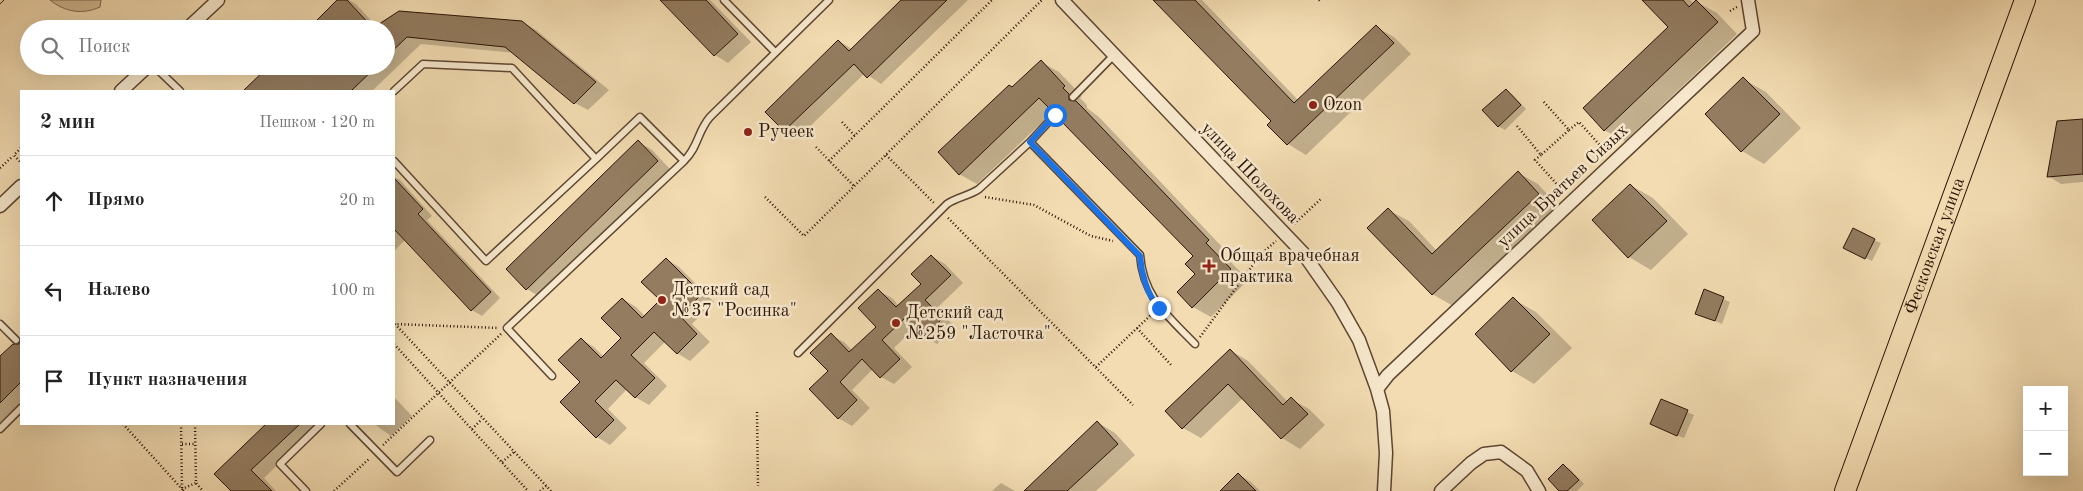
<!DOCTYPE html>
<html lang="ru">
<meta charset="utf-8">
<style>
:root{--surface:#fff;--page:#f6f6f6;--text:#222;--muted:#767676;--line:#e0e0e0}
body{margin:0;font-family:"Old Standard TT",serif;background:var(--page);color:var(--text)}
.controls{position:absolute;right:15px;bottom:15px;display:grid;overflow:hidden;border-radius:0px;box-shadow:0 5px 20px #0002}
.controls button{width:45px;height:45px;display:grid;place-items:center;padding:0;border:0;border-bottom:1px solid var(--line);background:var(--surface);color:var(--text);font:25px sans-serif}
.stop{position:absolute;width:15px;height:15px;margin:-11px;border:4px solid #1a73e8;border-radius:50%;background:#fff}
.stop.end{background:#1a73e8;border-color:#fff;box-shadow:0 1px 5px #0008}
.list{margin:0;padding:0;list-style:none}
h2{display:flex;justify-content:space-between;align-items:center;height:65px;margin:0;padding:0 20px;font-size:21px}
h2 small{font-size:16px;font-weight:400;color:var(--muted)}
.list li{display:grid;grid-template-columns:32px 1fr auto;gap:15px;align-items:center;box-sizing:border-box;height:90px;padding:0 20px;border-top:1px solid var(--line)}
.list b{display:block;font-size:19px;white-space:nowrap}
.list em{font-size:16px;font-style:normal;color:var(--muted)}
.icon{flex:none;width:28px;height:28px;fill:none;stroke:currentColor;stroke-width:2;stroke-linecap:round;stroke-linejoin:round}
.map{position:relative;flex:none;width:2083px;height:491px;overflow:hidden}
.search{position:absolute;background:var(--surface);box-shadow:0 5px 20px #0002;left:20px;top:20px;width:375px;height:55px;display:flex;align-items:center;gap:12px;box-sizing:border-box;padding:0 18px;border-radius:28px;color:var(--muted);font-size:19px}
.panel{position:absolute;background:var(--surface);box-shadow:0 5px 20px #0002;left:20px;top:90px;width:375px;height:335px;border-radius:0px}
.map>svg:first-child{display:block}
.green{fill:#d1ba95;stroke:#7e674e}
.shadow{fill:#0003}
.building{fill:#937c60;stroke:#2a1408}
.lines{fill:none;stroke-linecap:round;stroke-linejoin:round}
.lane-casing{stroke:#5c4632;stroke-width:9}
.street-casing{stroke:#5c4632;stroke-width:15}
.primary-casing{stroke:#2a1408;stroke-width:22}
.path{stroke:#2a1408;stroke-width:2.5;stroke-dasharray:1 2.5;stroke-linecap:butt}
.lane{stroke:#f7e8cd;stroke-width:6}
.street{stroke:#f7e8cd;stroke-width:12}
.primary{stroke:#f3dcb2;stroke-width:20}
.tram{stroke:#2a1408;stroke-width:1}
.route{stroke:#1a73e8;stroke-width:6}
.poi-dot{fill:#8f2418;stroke:#f7e8cd;stroke-width:2}
.labels{text-anchor:middle;dominant-baseline:central;stroke-width:5;stroke-linejoin:round;paint-order:stroke}
.poi-label{font-size:18px;fill:#2a1408;stroke:#f7e8cd;text-anchor:start}
.street-label{font-size:18px;fill:#2a1408;stroke:#f7e8cd}
</style>
<div class="map">
<svg width="2083" height="491" viewBox="0 0 2083 491">
<rect width="100%" height="100%" fill="#f3dcb2"/>
<filter id="stains"><feTurbulence type="fractalNoise" baseFrequency=".004" numOctaves="4"/><feColorMatrix values="0 0 0 0 .2 0 0 0 0 .09 0 0 0 0 .02 0 0 0 .5 -.17"/></filter>
<radialGradient id="worn" r=".72"><stop offset=".6" stop-color="#630" stop-opacity="0"/><stop offset="1" stop-color="#630" stop-opacity=".3"/></radialGradient>
<path class="green" d="M50,0H101L100,7C82,15 65,12 50,0Z"/>
<path class="shadow" d="M339,0H349L356,4L377,27L522,22L536,30L609,90L588,110L575,103L515,53L421,44L372,91H245L271,66H386V29H309Z
M662,0H710L751,42L728,63L715,55Z
M903,0H968L881,84L865,73L798,138L785,130L767,112L839,41L852,49Z
M1155,0H1202L1298,100L1376,27L1394,37L1411,54L1306,155L1288,144L1269,125L1273,121Z
M1644,0H1690L1694,4L1697,2L1717,13L1737,34L1625,141L1604,130L1670,27Z
M1041,62L1059,72L1082,96L1080,98L1087,105V108L1099,117L1226,251L1223,254L1248,280L1211,317L1193,307L1197,274L1195,256L1060,115L1054,111L977,184L959,174L1012,88Z
M1743,79L1766,92L1801,128L1764,164L1742,151Z
M1506,91L1513,95L1526,109L1505,130L1498,126Z
M2083,120V182L2061,184L2048,176Z
M638,142L651,149L670,169L540,297L527,289L507,269Z
M1518,173L1538,184L1558,206L1453,306L1432,294L1388,210L1409,221L1437,251Z
M394,177L400,180L432,216L427,220L500,298L482,316L472,310L405,240L394,251Z
M1630,185L1653,198L1688,234L1651,270L1629,257Z
M1874,240L1881,243L1872,261L1851,251Z
M931,256L945,264L963,283L937,308L955,327L937,344L924,336L915,327L894,348L912,367L894,384L881,377L873,369L852,390L870,408L852,426L838,418L830,371L831,335L844,342L853,351L878,327L879,291L892,298L899,306L922,284Z
M666,259L679,267L714,302L692,324L710,342L690,361L677,353L666,341L644,363L667,386L649,405L635,397L627,389L608,409L627,428L610,445L597,437L582,382L581,339L594,347L604,357L623,338V299L636,307L645,316L662,300Z
M1704,291L1730,302L1722,324L1696,313Z
M1513,299L1536,312L1572,348L1534,384L1512,371Z
M21,343V404L0,425V358Z
M1230,350L1248,361L1288,402L1291,399L1309,409L1325,425L1300,449L1282,438L1243,398L1201,438L1183,428L1167,411Z
M394,397L412,416L391,436L374,424H394Z
M1687,412L1694,415L1684,438L1658,428Z
M1097,422L1115,433L1135,455L1096,491H1028Z
M268,424H320L264,478L276,491H232L216,474Z
M1563,466L1570,469L1584,484L1577,491H1561Z
M1238,474L1251,482L1260,491H1222Z
M1001,483L1015,491H992Z"/>
<path class="building" d="M337,0H347L373,28L399,11L522,21L596,82L574,104L505,47L407,37L386,57V29H308Z
M660,0H706L738,34L714,56Z
M901,0H947L867,78L854,64L784,131L765,112L838,40L849,51Z
M1153,0H1195L1294,103L1376,25L1394,43L1287,145L1267,125L1271,121Z
M1642,0H1683L1689,7L1696,0L1718,22L1604,131L1583,108L1668,27Z
M1041,60L1065,86L1063,88L1069,94V100L1076,101L1081,106L1209,240L1206,243L1231,269L1192,308L1177,292L1195,274L1185,264L1193,256L1059,119V112L1056,110L1052,111L1039,98L959,175L938,152L1009,85L1012,87Z
M269,66H377L351,91H243Z
M1743,77L1780,114L1741,152L1705,114Z
M1506,89L1521,105L1498,127L1482,110Z
M2083,119V174L2047,177L2057,121Z
M638,140L658,161L526,290L506,269Z
M1518,171L1539,194L1432,295L1367,228L1388,208L1432,254Z
M394,178L423,209L418,214L491,292L471,311L394,229Z
M1630,184L1667,221L1628,258L1592,220Z
M1853,228L1875,239L1865,259L1843,248Z
M931,255L951,275L925,300L943,318L923,337L905,318L882,340L900,359L880,378L862,359L840,382L857,400L838,419L809,389L828,371L810,353L831,333L849,352L876,327L858,308L878,289L896,307L921,284L911,274Z
M666,258L702,294L680,316L697,334L677,354L654,332L631,355L655,378L635,398L616,380L595,401L614,420L596,438L560,402L580,382L558,360L581,338L601,358L621,338L601,318L622,298L642,318L660,300L641,282Z
M1704,289L1724,297L1715,321L1695,314Z
M1513,297L1550,334L1511,372L1475,334Z
M21,335V382L0,403V356L13,344H19Z
M1230,349L1283,405L1291,397L1308,414L1281,439L1228,384L1182,429L1165,411Z
M1661,399L1688,410L1677,436L1650,424Z
M1097,421L1118,444L1067,491H1024Z
M266,424H300L251,470L272,491H231L214,474Z
M1563,464L1579,480L1567,491H1559L1548,479Z
M1238,473L1256,491H1220Z"/>
<g class="lines">
<g class="lane-casing">
<path id="lane" d="M724,0L775,52
M154,66L180,91
M394,91L423,64L512,68L596,159L640,117L684,161C699,146 697,132 710,117L829,0
M1073,97L1114,55
M1055,115L1030,142L1140,255C1143,297 1168,316 1195,344
M394,161L486,261L596,159
M0,324L16,340
M798,353L947,204C957,197 969,196 979,189L1030,142
M552,376L507,328L684,161
M350,424L397,472L430,440
M0,429L21,408
M306,491L280,464L321,424"/>
</g>
<g class="street-casing">
<path id="street" d="M1062,0L1303,253L1338,303L1359,340L1377,389L1383,411L1386,453L1384,491
M187,29L218,0
M121,91L148,66
M0,206L21,186
M1377,389L1388,375L1753,31L1748,0
M1441,491L1471,463L1484,454L1501,452L1527,471L1539,491"/>
</g>
<g class="primary-casing">
<g id="primary">
<path id="s1" d="M1845,491L2025,0"/>
</g>
</g>
<path class="path" d="M1319,0L1320,1
M1730,11L1737,7
M842,122L855,136
M1517,126L1541,155L1569,130L1543,101
M1569,130L1579,122L1606,152
M816,147L854,186
M21,148L14,155L21,163
M886,155L934,203
M1541,155L1535,160L1564,192
M829,161L992,0
M0,168L13,156
M765,197L804,236L1042,0
M985,197L1034,205L1091,236L1113,241
M948,218L1133,405
M1294,224L1322,198
M394,324L499,328
M395,324L551,491
M1137,328L1172,366
M1200,337L1261,254L1276,241
M394,344L528,491
M1096,367L1153,313
M757,412L758,486
M123,424L182,489L196,483
M181,424L182,489L184,491
M195,424L196,483L203,491
M472,429L482,419
M182,444H195
M383,445L501,334
M502,462L514,452
M334,491L370,458
M540,491L546,486"/>
<use href="#lane" class="lane"/>
<use href="#street" class="street"/>
<use href="#primary" class="primary"/>
<path class="tram" d="M0,4L4,0"/>
</g>
<g class="lines">
<path class="route" d="M1055,115L1030,142L1140,256C1141,272 1147,295 1159,308"/>
</g>
<g class="poi-dot">
<circle cx="1313" cy="105" r="5"/>
<circle cx="748" cy="132" r="5"/>
<path d="M1206.5 258.5h5v5h5v5h-5v5h-5v-5h-5v-5h5z"/>
<circle cx="662" cy="300" r="5"/>
<circle cx="896" cy="323" r="5"/>
</g>
<g class="labels">
<g class="poi-label">
<text x="1323" y="105">Ozon</text>
<text x="758" y="132">Ручеек</text>
<text x="1220" y="256">Общая врачебная<tspan x="1220" dy="21">практика</tspan></text>
<text x="672" y="290">Детский сад<tspan x="672" dy="21">№37 "Росинка"</tspan></text>
<text x="906" y="313">Детский сад<tspan x="906" dy="21">№259 "Ласточка"</tspan></text>
</g>
<g class="street-label">
<text transform="translate(1250 173) rotate(46)">улица Шолохова</text>
<text transform="translate(1563 186) rotate(-43)">улица Братьев Сизых</text>
<text stroke="none"><textPath href="#s1" startOffset="261">Фесковская улица</textPath></text>
</g>
</g>
<rect width="100%" height="100%" filter="url(#stains)"/>
<rect width="100%" height="100%" fill="url(#worn)"/>
</svg>
<div class="controls">
<button>+</button>
<button>−</button>
</div>
<div class="stop" style="left:1055px;top:115px"></div>
<div class="stop end" style="left:1159px;top:308px"></div>
<div class="search"><svg class="icon" aria-label="search" viewBox="0 0 24 24"><circle cx="10" cy="10" r="6"/><path d="M15 15l6 6"/></svg>Поиск</div>
<section class="panel">
<h2>2 мин<small>Пешком · 120 m</small></h2>
<ul class="list">
<li><svg class="icon" aria-label="ahead" viewBox="0 0 24 24"><path d="M12 20V5M6 11l6-6 6 6"/></svg><div><b>Прямо</b></div><em>20 m</em></li>
<li><svg class="icon" aria-label="left" viewBox="0 0 24 24"><path d="M17 20v-9H6M10 6l-5 5 5 5"/></svg><div><b>Налево</b></div><em>100 m</em></li>
<li><svg class="icon" aria-label="arrive" viewBox="0 0 24 24"><path d="M6 21V4h12l-3 4 3 4H6"/></svg><div><b>Пункт назначения</b></div></li>
</ul>
</section>
</div>
